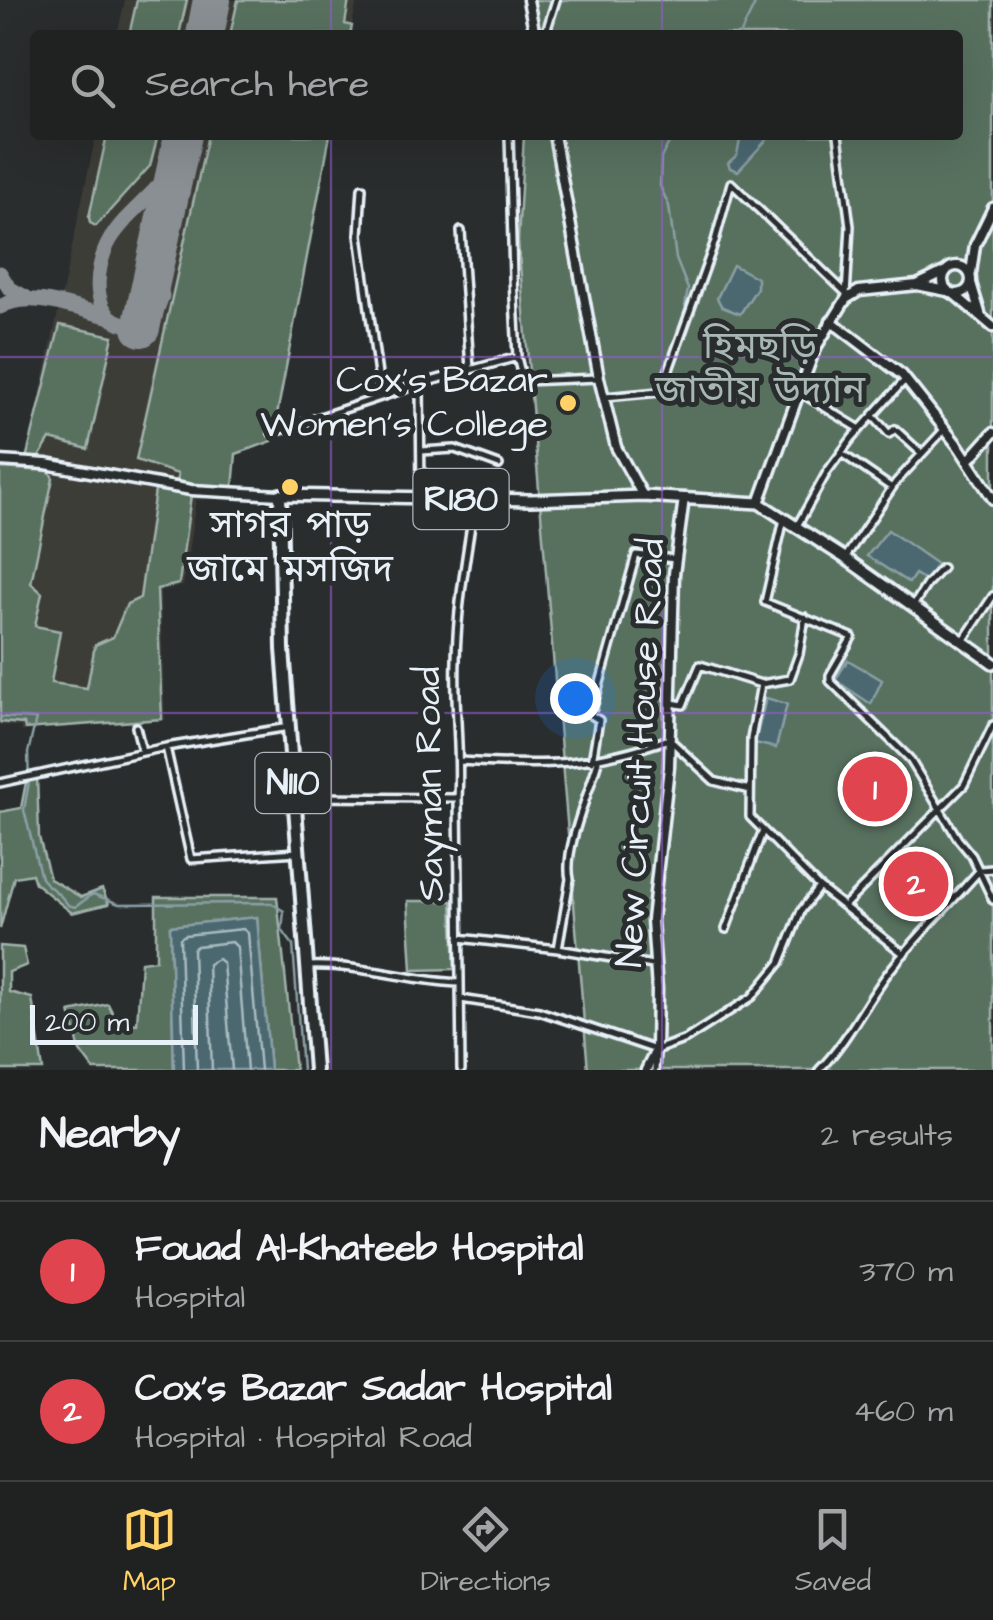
<!DOCTYPE html>
<meta charset="utf-8">
<style>
:root{--surface:#202222;--page:#2d2f2f;--text:#f1f3f6;--muted:#a2a4a5;--line:#3d3f40;--accent:#ffd166}
body{margin:0;font-family:"Architects Daughter","Noto Sans Bengali",sans-serif;background:var(--page);color:var(--text)}
.scale{position:absolute;left:30px;bottom:25px;width:168px;box-sizing:border-box;padding-left:10px;border:5px solid #e8f1f8;border-top:0;font-size:28px;line-height:35px;white-space:nowrap;color:#e8f1f8;-webkit-text-stroke:8px #2a2d2e;paint-order:stroke}
.you{position:absolute;left:575px;top:698px;width:35px;height:35px;margin:-25px;border:8px solid #fff;border-radius:50%;background:#1a73e8;box-shadow:0 0 0 15px #1a73e833}
.badge{display:grid;place-items:center;width:65px;height:65px;border-radius:50%;background:var(--accent);color:#fff;font-size:32px;font-weight:700}
.pin{position:absolute;translate:-50% -50%;border:5px solid #fff;box-shadow:0 2px 10px #0006}
.list{margin:0;padding:0;list-style:none}
h2{display:flex;justify-content:space-between;align-items:center;height:130px;margin:0;padding:0 40px;font-size:42px}
h2 small{font-size:32px;font-weight:400;color:var(--muted)}
.list li{display:grid;grid-template-columns:65px 1fr auto;gap:30px;align-items:center;box-sizing:border-box;height:140px;padding:0 40px;border-top:2px solid var(--line)}
.list b{display:block;font-size:38px;white-space:nowrap}
.list p{margin:0;font-size:32px;white-space:nowrap;color:var(--muted)}
.list em{font-size:32px;font-style:normal;color:var(--muted)}
.icon{flex:none;width:55px;height:55px;fill:none;stroke:currentColor;stroke-width:2;stroke-linecap:round;stroke-linejoin:round}
.map{position:relative;flex:none;width:993px;height:1070px;overflow:hidden}
.search{position:absolute;background:var(--surface);box-shadow:0 10px 40px #0002;left:30px;right:30px;top:30px;height:110px;display:flex;align-items:center;gap:25px;box-sizing:border-box;padding:0 35px;border-radius:10px;color:var(--muted);font-size:38px}
.sheet{height:410px;background:var(--surface)}
nav{display:flex;justify-content:space-around;align-items:center;box-sizing:border-box;height:140px;border-top:2px solid var(--line);background:var(--surface);font-size:28px;color:var(--muted)}
nav a{display:grid;justify-items:center;gap:5px}
nav .on{color:var(--accent)}
.map>svg:first-child{display:block}
.built{fill:#3e3d39}
.green{fill:#59715e;stroke:#a0b1ab;stroke-width:2.5}
.water{fill:#4b686f;stroke:#8a9fa6;stroke-width:2.5}
.lines{fill:none;stroke-linecap:round;stroke-linejoin:round}
.shore{stroke:#a9bac1;stroke-width:2.5}
.stream{stroke:#8a9fa6;stroke-width:2.5}
.taxiway{stroke:#898f93;stroke-width:15}
.runway{stroke:#898f93;stroke-width:38}
.minor-casing{stroke:#e8f1f8;stroke-width:12}
.tertiary-casing{stroke:#e8f1f8;stroke-width:15}
.secondary-casing{stroke:#e8f1f8;stroke-width:15}
.primary-casing{stroke:#e8f1f8;stroke-width:16}
.trunk-casing{stroke:#e8f1f8;stroke-width:18}
.minor{stroke:#2a2d2e;stroke-width:5}
.tertiary{stroke:#2a2d2e;stroke-width:8}
.secondary{stroke:#2a2d2e;stroke-width:8}
.primary{stroke:#2a2d2e;stroke-width:9}
.trunk{stroke:#2a2d2e;stroke-width:10}
.grid{fill:none;stroke:#965dcd;stroke-width:2.5;stroke-opacity:0.55}
.poi-dot{fill:#ffd166;stroke:#2a2d2e;stroke-width:4}
.labels{text-anchor:middle;dominant-baseline:central;stroke-width:10;stroke-linejoin:round;paint-order:stroke}
.shield{fill:#2a2d2e;stroke:#afb6bb;stroke-width:2.5}
.shield-label{font-size:35px;font-weight:bold;fill:#e8f1f8}
.park-label{font-size:38px;fill:#a8b7b3;stroke:#2a2d2e}
.poi-label{font-size:38px;fill:#e8f1f8;stroke:#2a2d2e;text-anchor:end}
.street-label{font-size:38px;fill:#e8f1f8;stroke:#2a2d2e}
</style>
<div class="map">
<svg width="993" height="1070" viewBox="0 0 993 1070">
<rect width="100%" height="100%" fill="#2a2d2e"/>
<filter id="ink" filterUnits="userSpaceOnUse"><feTurbulence type="fractalNoise" baseFrequency=".01" numOctaves="2"/><feDisplacementMap in="SourceGraphic" scale="20" xChannelSelector="R" yChannelSelector="G"/><feConvolveMatrix kernelMatrix="1 2 1 2 8 2 1 2 1" color-interpolation-filters="sRGB"/></filter>
<g filter="url(#ink)">
<path class="built" d="M125,0H357L350,35H117Z
M96,135H330L272,441L236,454L233,488L208,486L204,500H196L183,586L160,591L165,720L21,731V727L0,725V465L25,466Z"/>
<path class="green" d="M137,0H187L179,35H129Z
M238,0H349L345,24L352,26L350,35H230Z
M532,0H993V1070H588L518,241L524,135H958V35H530Z
M107,135H158L150,166L96,226L90,223L89,217Z
M208,135H330L272,441L236,454L233,488L177,483L178,474L136,460Z
M60,325L113,336L88,449L50,439L39,457L26,459Z
M0,468L49,471L53,478L31,583L42,593L35,626L60,631L51,683L87,688L95,645L113,637L127,604L140,598L155,490L191,495L179,584L157,589L162,719L25,729L24,724L0,722Z
M37,775L39,837L50,879L81,897L102,889L109,904L72,913L35,883L32,874L14,877L0,929V812L21,808L27,777Z
M156,897H277L295,1070H270L257,917L170,926L174,1070H94L80,1051L70,1012L108,1004L117,1022L137,1024L141,962L156,960Z
M408,901H452L455,969L412,970Z
M0,946L23,948L27,965L9,972V992L32,998L43,1070H0Z"/>
<path class="water" d="M741,135H771L738,171L730,168L728,163L737,155Z
M733,265L757,278V288L740,314L722,307L717,298Z
M888,530L937,564L927,581L915,574L909,583L867,556Z
M848,660L882,680L871,704L835,680Z
M766,698L787,704L776,748L755,743Z
M257,917L270,1070H174L170,926Z"/>
<g class="lines">
<path class="shore" d="M184,1070L180,938L185,935L243,929L248,933L260,1070
M197,1070L193,949L197,946L232,942L237,947L247,1070
M212,1070L208,964L218,959L223,963L232,1070"/>
<path class="stream" d="M740,35L757,0
M673,135L661,158L660,186L669,206L676,259L688,289L685,306
M0,717L36,719L28,753L29,782L24,810L41,878C49,889 59,891 68,905L75,907L93,894L119,904L271,903L284,911L282,930L293,945L302,1070"/>
<path class="taxiway" d="M155,265L162,296L155,314L134,325C89,325 93,269 110,240C128,209 165,190 178,156
M0,273L9,288L27,298
M0,307C30,289 75,309 108,316"/>
<path class="runway" d="M205,35L212,0
M141,328L183,135"/>
<g class="minor-casing">
<path id="minor" d="M545,35L556,0
M509,135L513,278L517,357L523,381L599,378
M838,135L850,226L846,296
M362,188L359,235L381,397
M461,231L470,369
M420,384L421,496
M801,393L860,429
M605,397L659,392L662,389L715,241L731,183L846,293
M873,416L889,434L895,429L921,453
M272,433L420,384L517,357
M421,451L455,449L499,465
M841,453L892,488
M784,519L765,602L852,637L830,675V681L909,758L958,839L972,856L993,900
M797,526L827,472L852,438L905,380
M845,558L896,482L944,430
M913,606L927,584L942,568
M963,641L993,596
M761,684L751,739L750,817L819,887L904,954
M672,703L683,705L700,665L761,684L790,679L799,654L805,617
M136,727L142,751
M289,727L166,747L191,859L298,852
M460,761C541,766 591,767 669,739L714,781L750,790
M592,761L599,720L591,715L636,555L676,559
M598,761C590,791 563,850 570,879L558,949L653,965
M0,783L166,747
M297,797L458,798
M845,905L964,785L993,725
M726,929L763,830
M459,938L558,949
M309,966C360,964 409,981 460,983
M461,999L539,1011L656,1050
M656,1050L686,1039L752,997L780,963L801,911L819,887
M461,1070L458,798C461,752 454,706 456,660C457,605 467,553 475,499
M655,1070L656,1053
M819,1070C848,1041 866,1001 891,969C919,934 951,903 980,870L993,869"/>
</g>
<g class="tertiary-casing">
<path id="tertiary" d="M528,0L535,35
M554,135L599,378L616,447L643,496
M971,283L980,313
M954,294L993,327
M831,321L902,375L959,447L993,499
M0,461L46,464L191,490L280,495
M968,461L993,433
M646,1070L656,1050L657,989L652,920L669,767L674,574L684,498"/>
</g>
<g class="secondary-casing">
<path id="secondary" d="M943 280a14 14 0 1 1 28 0a14 14 0 1 1-28 0Z
M971,273L975,245L993,208
M917,285L947,291
M759,503L815,349L846,299L859,291L917,285L946,271"/>
</g>
<g class="primary-casing">
<path id="primary" d="M280,495L531,500L643,496L759,503L845,558L993,663"/>
</g>
<g class="trunk-casing">
<path id="trunk" d="M280,495L283,649L315,1070"/>
</g>
<use href="#minor" class="minor"/>
<use href="#tertiary" class="tertiary"/>
<use href="#secondary" class="secondary"/>
<use href="#primary" class="primary"/>
<use href="#trunk" class="trunk"/>
</g>
</g>
<path class="grid" d="M331,0V35M662,0V35M331,135V1070M662,135V1070M0,357H993M0,713H993"/>
<g class="poi-dot">
<circle cx="568" cy="403" r="10"/>
<circle cx="290" cy="487" r="10"/>
</g>
<g class="labels">
<g class="shield">
<rect x="413.5" y="469" width="95" height="60" rx="8"/>
<rect x="255.5" y="753" width="75" height="60" rx="8"/>
</g>
<g class="shield-label">
<text x="461" y="499">R180</text>
<text x="293" y="783">N110</text>
</g>
<g class="park-label">
<text x="760" y="347">হিমছড়ি<tspan x="760" dy="44">জাতীয় উদ্যান</tspan></text>
</g>
<g class="poi-label">
<text x="548" y="381">Cox's Bazar<tspan x="548" dy="44">Women's College</tspan></text>
<text x="290" y="526" text-anchor="middle">সাগর পাড়<tspan x="290" dy="44">জামে মসজিদ</tspan></text>
</g>
<g class="street-label">
<text transform="translate(641 753) rotate(-87)">New Circuit House Road</text>
<text transform="translate(430 784) rotate(-91)">Sayman Road</text>
</g>
</g>
</svg>
<div class="scale">200 m</div>
<div class="you"></div>
<div class="pin badge" style="left:875px;top:789px;background:#e0444e">1</div>
<div class="pin badge" style="left:916px;top:884px;background:#e0444e">2</div>
<div class="search"><svg class="icon" aria-label="search" viewBox="0 0 24 24"><circle cx="10" cy="10" r="6"/><path d="M15 15l6 6"/></svg>Search here</div>
</div>
<section class="sheet">
<h2>Nearby<small>2 results</small></h2>
<ul class="list">
<li><span class="badge" style="background:#e0444e">1</span><div><b>Fouad Al-Khateeb Hospital</b><p>Hospital</p></div><em>370 m</em></li>
<li><span class="badge" style="background:#e0444e">2</span><div><b>Cox's Bazar Sadar Hospital</b><p>Hospital · Hospital Road</p></div><em>460 m</em></li>
</ul>
</section>
<nav>
<a class="on"><svg class="icon" aria-label="map" viewBox="0 0 24 24"><path d="M3 6l6-2 6 2 6-2v14l-6 2-6-2-6 2zM9 4v14M15 6v14"/></svg>Map</a>
<a><svg class="icon" aria-label="directions" viewBox="0 0 24 24"><path d="M12 3l9 9-9 9-9-9zM9 14v-3h6M13 9l2 2-2 2"/></svg>Directions</a>
<a><svg class="icon" aria-label="saved" viewBox="0 0 24 24"><path d="M7 4h10v16l-5-4-5 4z"/></svg>Saved</a>
</nav>
